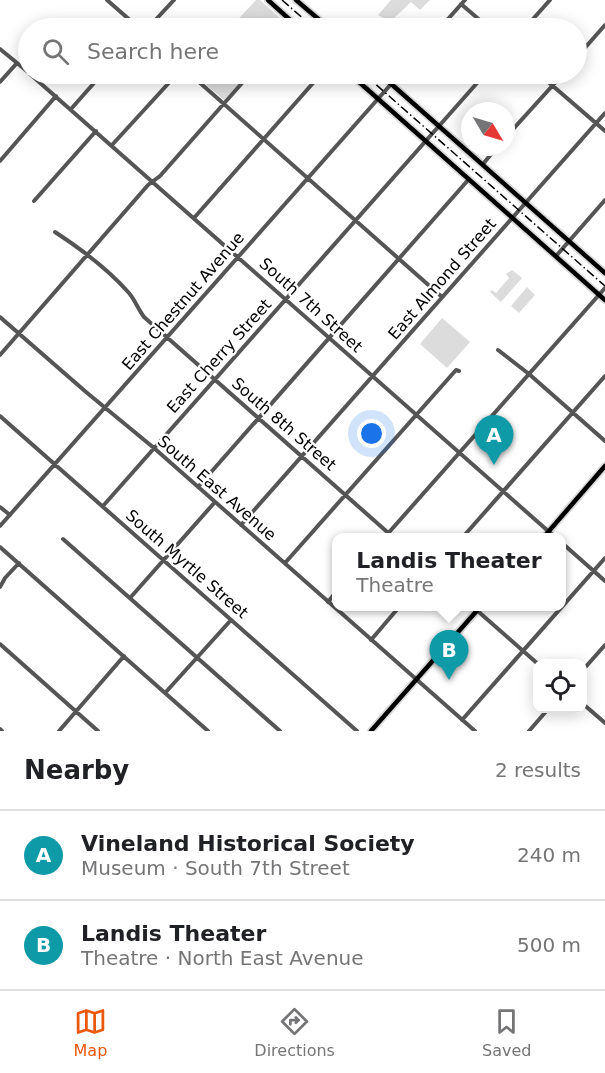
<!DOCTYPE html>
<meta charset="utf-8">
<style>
:root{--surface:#fff;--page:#f2f2f2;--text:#202124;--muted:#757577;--line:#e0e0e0;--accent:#ea580c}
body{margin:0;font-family:"DejaVu Sans",sans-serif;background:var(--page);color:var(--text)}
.controls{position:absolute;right:18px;bottom:18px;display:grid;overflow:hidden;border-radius:12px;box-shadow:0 3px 15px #0003}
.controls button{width:54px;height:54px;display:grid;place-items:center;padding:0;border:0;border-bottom:2px solid var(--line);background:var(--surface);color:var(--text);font:30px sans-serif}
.compass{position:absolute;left:461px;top:102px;width:54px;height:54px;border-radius:50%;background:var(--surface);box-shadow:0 3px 15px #0003;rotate:128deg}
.you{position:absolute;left:372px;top:434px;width:21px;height:21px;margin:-15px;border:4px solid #fff;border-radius:50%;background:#1a73e8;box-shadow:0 0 0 9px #1a73e833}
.badge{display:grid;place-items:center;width:39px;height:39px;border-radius:50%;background:var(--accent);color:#fff;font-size:20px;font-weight:700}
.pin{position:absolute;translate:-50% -50px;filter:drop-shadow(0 2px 3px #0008)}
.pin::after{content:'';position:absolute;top:32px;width:21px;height:18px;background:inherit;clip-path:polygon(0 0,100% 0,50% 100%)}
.popup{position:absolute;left:332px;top:533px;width:234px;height:78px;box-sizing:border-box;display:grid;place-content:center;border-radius:12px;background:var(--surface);filter:drop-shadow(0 2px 4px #0005);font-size:20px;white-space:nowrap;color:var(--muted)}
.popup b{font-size:22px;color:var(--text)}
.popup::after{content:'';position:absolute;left:50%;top:100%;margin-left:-12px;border:12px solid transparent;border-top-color:var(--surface)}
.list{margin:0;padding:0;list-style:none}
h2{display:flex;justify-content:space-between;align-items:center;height:78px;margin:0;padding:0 24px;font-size:26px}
h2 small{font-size:20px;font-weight:400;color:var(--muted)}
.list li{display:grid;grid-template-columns:39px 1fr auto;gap:18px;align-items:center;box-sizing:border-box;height:90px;padding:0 24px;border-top:2px solid var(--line)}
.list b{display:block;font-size:22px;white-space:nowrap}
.list p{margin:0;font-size:20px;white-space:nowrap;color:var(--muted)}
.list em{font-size:20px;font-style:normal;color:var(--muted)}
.icon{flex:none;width:33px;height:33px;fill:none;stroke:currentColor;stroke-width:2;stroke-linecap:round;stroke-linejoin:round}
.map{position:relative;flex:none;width:605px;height:731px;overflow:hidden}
.search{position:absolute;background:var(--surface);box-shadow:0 3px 15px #0003;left:18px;right:18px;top:18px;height:66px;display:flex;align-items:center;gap:15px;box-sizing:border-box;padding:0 21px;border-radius:33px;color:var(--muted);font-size:22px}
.sheet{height:258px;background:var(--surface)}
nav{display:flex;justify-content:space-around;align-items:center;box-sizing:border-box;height:84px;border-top:2px solid var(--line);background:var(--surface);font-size:16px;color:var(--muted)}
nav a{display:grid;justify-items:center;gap:3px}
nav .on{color:var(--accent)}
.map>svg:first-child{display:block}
.green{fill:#dcdcdc}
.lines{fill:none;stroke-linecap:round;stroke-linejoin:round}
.major-casing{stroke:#dbdbdb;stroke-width:8}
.minor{stroke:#555;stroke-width:4}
.major{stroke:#000;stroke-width:4.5}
.rail{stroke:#000;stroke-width:1.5;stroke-dasharray:9 3 1.5 3;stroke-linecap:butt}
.labels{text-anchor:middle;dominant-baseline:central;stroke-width:4.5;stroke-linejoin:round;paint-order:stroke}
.street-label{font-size:16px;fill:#000;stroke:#fff}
</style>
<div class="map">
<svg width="605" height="731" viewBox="0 0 605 731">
<rect width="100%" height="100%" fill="#fff"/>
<path class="green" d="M256,0H260L289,26L287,28H230Z
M391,0H430L420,10L411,2L390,22L378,15Z
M194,74H248L224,100Z
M512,270L522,278L501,302L490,292L492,290L496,293L509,278L506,274Z
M527,287L535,295L519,313L511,306Z
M442,318L470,342L447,368L420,344Z"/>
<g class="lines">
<g class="major-casing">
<path id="major" d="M268,0L299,28
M296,0L329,28
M350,74L605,300
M380,74L605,273
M543,538L605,466
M371,731L481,606"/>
</g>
<path class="minor" d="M107,0L139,28
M461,4L489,28
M148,28L174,0
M290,28L294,24
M440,28L465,0
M525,28L550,0
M0,49L28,72
M576,58L605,25
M30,74L556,538
M190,74L442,297
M539,74L605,131
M0,82L17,63
M71,109L102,74
M506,137L563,74
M112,145L177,74
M0,161L56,96
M483,164L497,147
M34,201L96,131
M194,218L321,74
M55,232C81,249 108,269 129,293C135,300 138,309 144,317L394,538
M556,256L605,200
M0,317L86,392L154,448L475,731
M498,350L529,374L605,441
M0,355L148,185L160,176L250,74
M0,416L357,731
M198,487L469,179
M103,506L485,74
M0,507L10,515
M241,525L605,113
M0,526L400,74
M384,538L605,288
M462,538L605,376
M63,539L280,731
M562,543L605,581
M0,547L208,731
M285,563L456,370L459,371
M0,587L5,578L19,563
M130,598L215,502
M328,602L336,592
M472,606L538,664
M371,640L400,606
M0,644L98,731
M582,671L605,645
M165,693L231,620
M582,703L605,723
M462,720L605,558
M0,729L2,731
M59,731L124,656
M529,731L549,708"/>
<use href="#major" class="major"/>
<path class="rail" d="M282,0L314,28
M364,74L605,286"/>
</g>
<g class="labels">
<g class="street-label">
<text transform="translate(442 279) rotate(-49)">East Almond Street</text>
<text transform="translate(183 301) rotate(-49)">East Chestnut Avenue</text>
<text transform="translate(311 305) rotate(42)">South 7th Street</text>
<text transform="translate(219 356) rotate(-48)">East Cherry Street</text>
<text transform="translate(284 424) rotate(41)">South 8th Street</text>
<text transform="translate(217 488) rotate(41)">South East Avenue</text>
<text transform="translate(187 564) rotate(41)">South Myrtle Street</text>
</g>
</g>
</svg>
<div class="controls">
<button><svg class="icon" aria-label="locate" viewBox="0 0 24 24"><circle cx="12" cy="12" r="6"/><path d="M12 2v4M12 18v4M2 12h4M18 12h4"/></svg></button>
</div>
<svg class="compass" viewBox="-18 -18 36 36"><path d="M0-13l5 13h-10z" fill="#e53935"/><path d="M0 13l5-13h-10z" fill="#757577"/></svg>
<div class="you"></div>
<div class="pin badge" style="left:494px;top:465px;background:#0f9aa8">A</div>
<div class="pin badge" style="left:449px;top:680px;background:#0f9aa8">B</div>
<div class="popup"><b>Landis Theater</b>Theatre</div>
<div class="search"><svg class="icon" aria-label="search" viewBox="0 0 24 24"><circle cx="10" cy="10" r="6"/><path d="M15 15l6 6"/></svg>Search here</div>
</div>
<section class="sheet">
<h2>Nearby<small>2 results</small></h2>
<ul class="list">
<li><span class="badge" style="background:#0f9aa8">A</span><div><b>Vineland Historical Society</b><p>Museum · South 7th Street</p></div><em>240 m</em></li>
<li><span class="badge" style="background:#0f9aa8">B</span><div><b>Landis Theater</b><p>Theatre · North East Avenue</p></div><em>500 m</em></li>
</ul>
</section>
<nav>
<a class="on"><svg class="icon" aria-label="map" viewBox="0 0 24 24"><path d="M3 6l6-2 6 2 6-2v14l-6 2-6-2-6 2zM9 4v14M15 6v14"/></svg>Map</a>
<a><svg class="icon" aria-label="directions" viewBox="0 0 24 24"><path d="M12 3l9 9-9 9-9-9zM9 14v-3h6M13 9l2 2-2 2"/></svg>Directions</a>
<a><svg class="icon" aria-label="saved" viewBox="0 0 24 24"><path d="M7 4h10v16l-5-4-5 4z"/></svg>Saved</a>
</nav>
